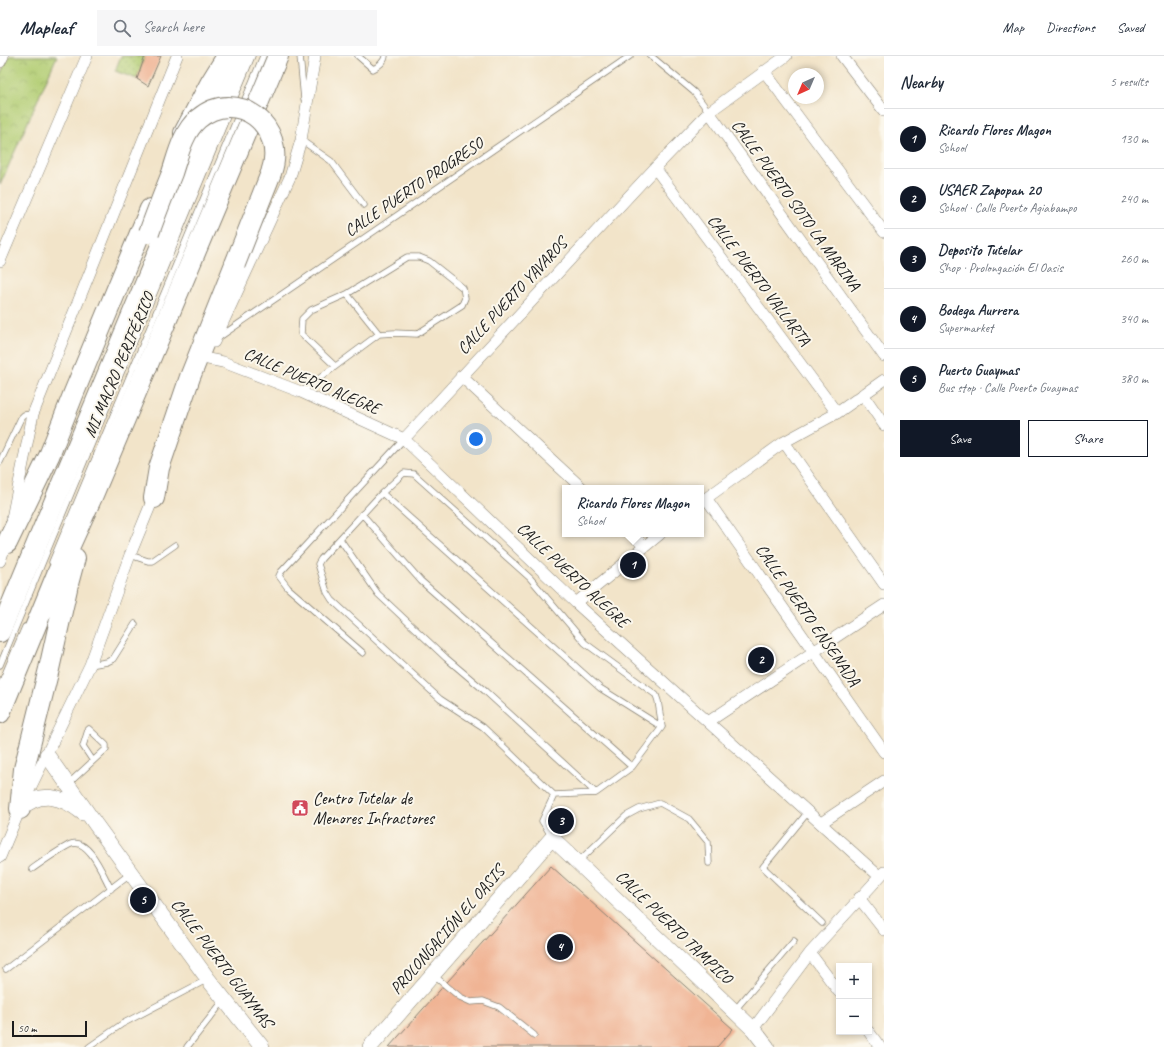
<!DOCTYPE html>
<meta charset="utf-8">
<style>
:root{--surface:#fff;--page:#f6f6f7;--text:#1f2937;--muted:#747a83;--line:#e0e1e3;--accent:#111827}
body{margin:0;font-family:Caveat,sans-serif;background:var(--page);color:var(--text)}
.controls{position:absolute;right:12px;bottom:12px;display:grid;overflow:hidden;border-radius:0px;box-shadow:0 2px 6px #0003}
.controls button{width:36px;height:36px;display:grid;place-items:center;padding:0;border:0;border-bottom:1px solid var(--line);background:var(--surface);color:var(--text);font:20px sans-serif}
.compass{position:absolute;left:788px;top:12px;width:36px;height:36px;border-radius:50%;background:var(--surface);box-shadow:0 2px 6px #0003;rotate:224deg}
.scale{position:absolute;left:12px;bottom:10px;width:75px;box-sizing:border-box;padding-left:4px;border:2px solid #1c1c1c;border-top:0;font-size:11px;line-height:14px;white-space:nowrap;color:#1c1c1c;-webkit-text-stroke:3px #fbf7ec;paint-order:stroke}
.you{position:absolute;left:476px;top:383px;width:14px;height:14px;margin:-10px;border:3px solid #fff;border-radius:50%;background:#1a73e8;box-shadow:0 0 0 6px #1a73e833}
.badge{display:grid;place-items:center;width:26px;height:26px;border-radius:50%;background:var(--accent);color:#fff;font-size:13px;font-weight:700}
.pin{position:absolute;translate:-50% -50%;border:2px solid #fff;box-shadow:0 1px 4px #0006}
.popup{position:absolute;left:562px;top:429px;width:142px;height:52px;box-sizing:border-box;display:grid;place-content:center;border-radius:0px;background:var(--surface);filter:drop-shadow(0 1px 3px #0005);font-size:13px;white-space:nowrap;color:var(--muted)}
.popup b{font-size:15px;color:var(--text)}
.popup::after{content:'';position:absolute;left:50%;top:100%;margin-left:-8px;border:8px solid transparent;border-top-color:var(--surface)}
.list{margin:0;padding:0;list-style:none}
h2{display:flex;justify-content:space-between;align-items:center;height:52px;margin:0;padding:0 16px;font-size:17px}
h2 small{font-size:13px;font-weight:400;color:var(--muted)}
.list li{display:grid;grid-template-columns:26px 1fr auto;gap:12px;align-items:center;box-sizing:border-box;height:60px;padding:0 16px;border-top:1px solid var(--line)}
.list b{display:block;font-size:15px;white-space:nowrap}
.list p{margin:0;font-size:13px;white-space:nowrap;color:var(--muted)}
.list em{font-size:13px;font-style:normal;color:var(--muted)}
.actions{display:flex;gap:8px;padding:12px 16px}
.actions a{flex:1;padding:9px 0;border:1px solid var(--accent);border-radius:0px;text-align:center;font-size:14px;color:var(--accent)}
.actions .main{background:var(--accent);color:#fff}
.icon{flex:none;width:22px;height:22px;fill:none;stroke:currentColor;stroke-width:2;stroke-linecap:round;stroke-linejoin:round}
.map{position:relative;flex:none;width:884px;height:991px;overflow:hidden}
header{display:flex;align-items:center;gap:24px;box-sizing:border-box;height:56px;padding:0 20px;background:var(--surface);border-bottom:1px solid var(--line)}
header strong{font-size:19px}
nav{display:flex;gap:22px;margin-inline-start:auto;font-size:14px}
.search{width:280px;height:36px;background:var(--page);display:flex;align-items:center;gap:10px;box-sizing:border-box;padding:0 14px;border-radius:0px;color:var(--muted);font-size:15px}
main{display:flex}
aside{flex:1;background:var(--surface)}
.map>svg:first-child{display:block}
.park{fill:url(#park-crowns);stroke:#677448}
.garden{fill:url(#garden-dots);stroke:#677448}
.building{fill:#f0b494}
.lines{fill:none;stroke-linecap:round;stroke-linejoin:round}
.lane-casing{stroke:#878072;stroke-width:7}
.street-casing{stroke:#878072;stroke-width:12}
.secondary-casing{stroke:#878072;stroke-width:16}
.highway-casing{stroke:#878072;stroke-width:22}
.lane{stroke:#fff;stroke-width:5.5}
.street{stroke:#fff;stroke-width:11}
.secondary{stroke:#fff;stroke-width:15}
.highway{stroke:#fff;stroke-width:20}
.highway-bridge-casing{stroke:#878072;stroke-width:22;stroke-linecap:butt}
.highway-bridge{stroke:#fff;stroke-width:20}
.labels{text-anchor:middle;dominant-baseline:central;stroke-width:4;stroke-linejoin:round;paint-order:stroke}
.street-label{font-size:17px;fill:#1c1c1c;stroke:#fbf7ec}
.poi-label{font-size:17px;fill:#1c1c1c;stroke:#fbf7ec;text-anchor:start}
</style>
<header>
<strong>Mapleaf</strong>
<div class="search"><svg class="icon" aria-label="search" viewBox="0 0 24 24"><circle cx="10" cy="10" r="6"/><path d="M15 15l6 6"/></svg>Search here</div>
<nav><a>Map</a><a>Directions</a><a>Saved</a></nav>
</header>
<main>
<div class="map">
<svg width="884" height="991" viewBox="0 0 884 991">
<defs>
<pattern id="park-crowns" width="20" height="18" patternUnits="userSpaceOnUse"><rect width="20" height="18" fill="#b2cd73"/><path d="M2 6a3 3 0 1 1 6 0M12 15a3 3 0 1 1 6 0" fill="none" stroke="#98af63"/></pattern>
<pattern id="garden-dots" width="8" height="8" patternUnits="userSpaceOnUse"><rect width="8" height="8" fill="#b2cd73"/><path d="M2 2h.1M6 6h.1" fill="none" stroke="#98af63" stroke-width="1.8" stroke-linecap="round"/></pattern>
</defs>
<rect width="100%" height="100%" fill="#fbf7ec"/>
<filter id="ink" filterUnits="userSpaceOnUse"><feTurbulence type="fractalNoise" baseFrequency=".025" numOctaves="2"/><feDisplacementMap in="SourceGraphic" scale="8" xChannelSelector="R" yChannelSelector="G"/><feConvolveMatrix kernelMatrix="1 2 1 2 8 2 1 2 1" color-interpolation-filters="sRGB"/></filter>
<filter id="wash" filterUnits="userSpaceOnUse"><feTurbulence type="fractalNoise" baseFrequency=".012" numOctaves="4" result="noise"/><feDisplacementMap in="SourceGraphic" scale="16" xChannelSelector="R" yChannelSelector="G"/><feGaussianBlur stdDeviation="0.9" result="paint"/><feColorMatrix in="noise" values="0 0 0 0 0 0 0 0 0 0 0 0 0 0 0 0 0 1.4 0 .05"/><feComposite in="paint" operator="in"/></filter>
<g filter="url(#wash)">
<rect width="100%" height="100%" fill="#f2e4c9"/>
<path class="park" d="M9,0H57L0,129V19Z"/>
<path class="garden" d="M121,0H145L137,23L115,15Z"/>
<g id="blocks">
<path class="building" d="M145,0H161L148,30L137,23Z
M551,810L733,973L717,991H389Z"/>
</g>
</g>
<g filter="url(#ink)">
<use href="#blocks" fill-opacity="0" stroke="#878072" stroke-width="1"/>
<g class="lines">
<g class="lane-casing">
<path id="lane" d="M300,0L304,43
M358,0L373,13C378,11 385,5 385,0
M651,0L694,36L709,56
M232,48L252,0
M301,84L331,105L364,149
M218,282L630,0
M335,310L301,278L302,263L311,254L347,238
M301,336L379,278L394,277L417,278L462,249L465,242L463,232L429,205L419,201H407L347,238L379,278
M0,406L21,362L24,359L33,358
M404,417L414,418L530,522L585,587L656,639L658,645L662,671L632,711L596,737L554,739L483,671L440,643L332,544L327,536L318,508L321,503L382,437Z
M382,437L591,624L600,632L662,671
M362,458L421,525L632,711
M340,483L378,538L446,602L485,635L596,737
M130,499L148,505H152L175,489
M52,506L263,0
M363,597L288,532L279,520L281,516L404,383
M0,609L229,56
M90,609L107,606L113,603L135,568
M0,630L25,571
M68,728L106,693V689L89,673L88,674L83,690L93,705
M808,756L763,811L822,867
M552,781L542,765L554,739
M578,806L626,760L639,753L660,747L689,763L708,786L709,807
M32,813C42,806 60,793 71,788C89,781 104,821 111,833
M6,913L131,817
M433,919L460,941L471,946L483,945L499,951L534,979
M734,955L794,885
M89,991L122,968L208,923
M187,991L224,944"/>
</g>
<g class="street-casing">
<path id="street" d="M842,0L884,55
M0,6L3,0
M764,15L884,176
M709,56L884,300
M655,112L837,357
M0,205L87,0
M214,286L290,121L301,84L315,0
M208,303L223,306L301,336L404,383L576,547L879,820
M461,320L582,432
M863,338L884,369
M404,383L655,112L709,56L786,0
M784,386L884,528
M706,442L884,696
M701,446L784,386L837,357L884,324
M12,462L33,358L177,0
M632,478L644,490
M0,505L8,482
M576,547L660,478
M708,666L884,549
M821,767L884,725
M0,801L20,753L90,609L130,499L155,438
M859,842L884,874
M810,897L839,936
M753,973L810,897L884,816
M869,976L880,991"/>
</g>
<g class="secondary-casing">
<path id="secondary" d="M47,699L96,769L208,923L262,991
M20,753C41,734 62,740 83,757
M370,991L552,782L753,973L767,991"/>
</g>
<g class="highway-casing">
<path id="highway" d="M184,77L211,26L227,0
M154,442L159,412L190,321L235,208
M7,487L49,400L73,339L150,153
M0,576L240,0
M0,657L57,518L92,441L278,0
M20,753L24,713L49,613L68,528L75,502"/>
</g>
<use href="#lane" class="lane"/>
<use href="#street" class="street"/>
<use href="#secondary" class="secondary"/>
<use href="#highway" class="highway"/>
<g class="highway-bridge-casing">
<path id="highway-bridge" d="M149,177C156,157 164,137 172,117C178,99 183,76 198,63C236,30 288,70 271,117L235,208"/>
</g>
<use href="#highway-bridge" class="highway-bridge"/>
</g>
</g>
<defs>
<g id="civic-square" transform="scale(0.9)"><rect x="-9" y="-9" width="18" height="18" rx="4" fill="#d1495b" stroke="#fbf7ec"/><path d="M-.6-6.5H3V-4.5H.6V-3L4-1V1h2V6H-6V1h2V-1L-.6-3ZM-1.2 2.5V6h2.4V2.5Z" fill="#fff"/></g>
</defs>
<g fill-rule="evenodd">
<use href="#civic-square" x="300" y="752"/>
</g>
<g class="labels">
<g class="street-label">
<text transform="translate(414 131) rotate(-34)">CALLE PUERTO PROGRESO</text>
<text transform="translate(796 149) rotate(54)">CALLE PUERTO SOTO LA MARINA</text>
<text transform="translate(759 224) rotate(53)">CALLE PUERTO VALLARTA</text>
<text transform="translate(512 240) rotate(-47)">CALLE PUERTO YAVAROS</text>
<text transform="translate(119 309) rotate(-67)">MI MACRO PERIFÉRICO</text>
<text transform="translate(312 325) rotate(23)">CALLE PUERTO ALEGRE</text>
<text transform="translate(573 519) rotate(43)">CALLE PUERTO ALEGRE</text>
<text transform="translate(808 559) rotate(55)">CALLE PUERTO ENSENADA</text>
<text transform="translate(674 871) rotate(44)">CALLE PUERTO TAMPICO</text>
<text transform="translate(447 874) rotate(-49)">PROLONGACIÓN EL OASIS</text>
<text transform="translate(222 907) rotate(53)">CALLE PUERTO GUAYMAS</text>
</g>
<g class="poi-label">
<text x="313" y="742">Centro Tutelar de<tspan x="313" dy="20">Menores Infractores</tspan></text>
</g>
</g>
</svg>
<div class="controls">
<button>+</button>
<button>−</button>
</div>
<svg class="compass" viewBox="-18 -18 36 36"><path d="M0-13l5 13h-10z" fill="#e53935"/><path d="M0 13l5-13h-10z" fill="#747a83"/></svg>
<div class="scale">50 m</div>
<div class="you"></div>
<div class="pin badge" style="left:633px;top:509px">1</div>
<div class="popup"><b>Ricardo Flores Magon</b>School</div>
<div class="pin badge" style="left:761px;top:604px">2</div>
<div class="pin badge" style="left:561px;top:765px">3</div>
<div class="pin badge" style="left:560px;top:891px">4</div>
<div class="pin badge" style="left:143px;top:844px">5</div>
</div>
<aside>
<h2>Nearby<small>5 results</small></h2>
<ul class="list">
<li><span class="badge">1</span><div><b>Ricardo Flores Magon</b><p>School</p></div><em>130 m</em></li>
<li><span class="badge">2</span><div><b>USAER Zapopan 20</b><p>School · Calle Puerto Agiabampo</p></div><em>240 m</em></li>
<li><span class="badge">3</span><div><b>Deposito Tutelar</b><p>Shop · Prolongación El Oasis</p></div><em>260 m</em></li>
<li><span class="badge">4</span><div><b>Bodega Aurrera</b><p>Supermarket</p></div><em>340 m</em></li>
<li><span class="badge">5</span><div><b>Puerto Guaymas</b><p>Bus stop · Calle Puerto Guaymas</p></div><em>380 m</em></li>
</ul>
<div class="actions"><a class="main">Save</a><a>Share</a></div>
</aside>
</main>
